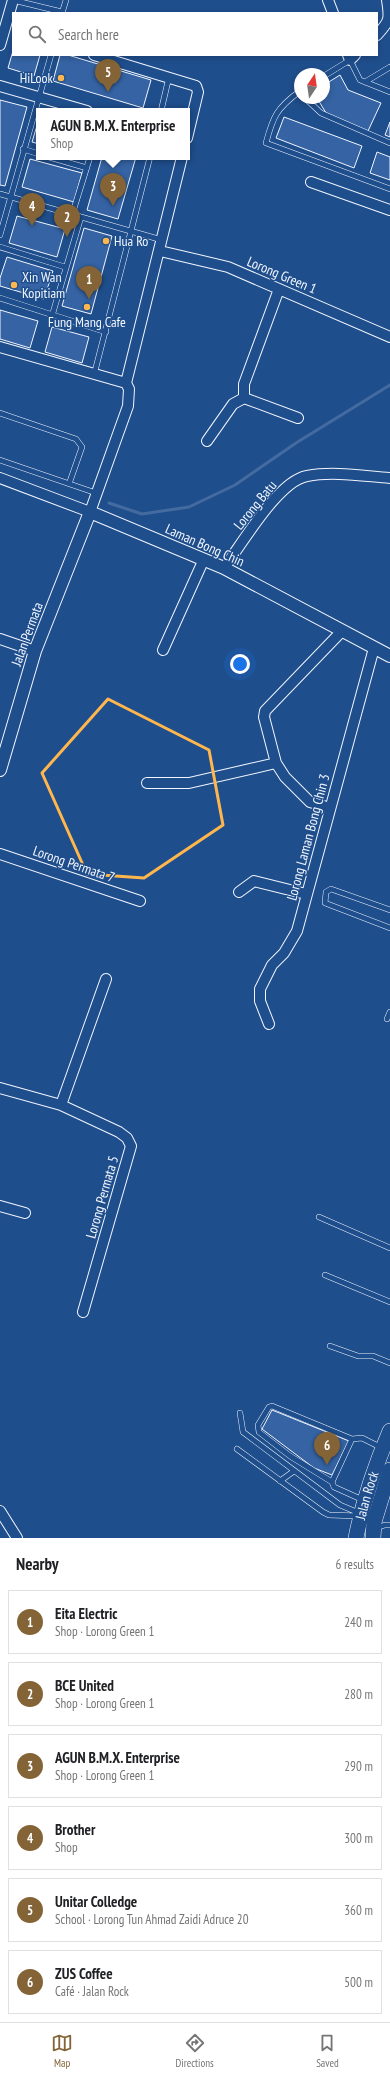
<!DOCTYPE html>
<meta charset="utf-8">
<style>
:root{--surface:#fff;--page:#f6f6f6;--text:#202124;--muted:#757577;--line:#e0e0e0;--accent:#846436}
body{margin:0;font-family:"PT Sans Narrow",sans-serif;background:var(--page);color:var(--text)}
.compass{position:absolute;left:294px;top:68px;width:36px;height:36px;border-radius:50%;background:var(--surface);box-shadow:0 2px 6px #0003;rotate:13deg}
.you{position:absolute;left:240px;top:664px;width:14px;height:14px;margin:-10px;border:3px solid #fff;border-radius:50%;background:#1a73e8;box-shadow:0 0 0 6px #1a73e833}
.badge{display:grid;place-items:center;width:26px;height:26px;border-radius:50%;background:var(--accent);color:#fff;font-size:13px;font-weight:700}
.pin{position:absolute;translate:-50% -33px;filter:drop-shadow(0 1px 2px #0008)}
.pin::after{content:'';position:absolute;top:21px;width:14px;height:12px;background:inherit;clip-path:polygon(0 0,100% 0,50% 100%)}
.popup{position:absolute;left:36px;top:108px;width:154px;height:52px;box-sizing:border-box;display:grid;place-content:center;border-radius:0px;background:var(--surface);filter:drop-shadow(0 1px 3px #0005);font-size:13px;white-space:nowrap;color:var(--muted)}
.popup b{font-size:15px;color:var(--text)}
.popup::after{content:'';position:absolute;left:50%;top:100%;margin-left:-8px;border:8px solid transparent;border-top-color:var(--surface)}
.list{margin:0;padding:0;list-style:none}
h2{display:flex;justify-content:space-between;align-items:center;height:52px;margin:0;padding:0 16px;font-size:17px}
h2 small{font-size:13px;font-weight:400;color:var(--muted)}
.list li{display:grid;grid-template-columns:26px 1fr auto;gap:12px;align-items:center;box-sizing:border-box;height:64px;margin:0 8px 8px;padding:0 8px;border:1px solid var(--line);border-radius:0px}
.list b{display:block;font-size:15px;white-space:nowrap}
.list p{margin:0;font-size:13px;white-space:nowrap;color:var(--muted)}
.list em{font-size:13px;font-style:normal;color:var(--muted)}
.icon{flex:none;width:22px;height:22px;fill:none;stroke:currentColor;stroke-width:2;stroke-linecap:round;stroke-linejoin:round}
.map{position:relative;flex:none;width:390px;height:1538px;overflow:hidden}
.search{position:absolute;background:var(--surface);box-shadow:0 2px 6px #0003;left:12px;right:12px;top:12px;height:44px;display:flex;align-items:center;gap:10px;box-sizing:border-box;padding:0 14px;border-radius:0px;color:var(--muted);font-size:15px}
.sheet{height:484px;background:var(--surface)}
nav{display:flex;justify-content:space-around;align-items:center;box-sizing:border-box;height:56px;border-top:1px solid var(--line);background:var(--surface);font-size:11px;color:var(--muted)}
nav a{display:grid;justify-items:center;gap:2px}
nav .on{color:var(--accent)}
.map>svg:first-child{display:block}
.lines{fill:none;stroke-linecap:round;stroke-linejoin:round}
.stream{stroke:#446ba0;stroke-width:3}
.building{fill:#3563a3;stroke:#f2f6ff}
.service-casing{stroke:#f2f6ff;stroke-width:6}
.minor-casing{stroke:#f2f6ff;stroke-width:12}
.tertiary-casing{stroke:#f2f6ff;stroke-width:14}
.primary-casing{stroke:#f2f6ff;stroke-width:16}
.service{stroke:#1f4e8c;stroke-width:5}
.minor{stroke:#1f4e8c;stroke-width:10}
.tertiary{stroke:#1f4e8c;stroke-width:12}
.primary{stroke:#1f4e8c;stroke-width:15}
.marked{fill:none;stroke:#ffb74d;stroke-width:3;stroke-linejoin:round}
.poi-dot{fill:#ffb74d;stroke:#1f4e8c;stroke-width:1.5}
.labels{text-anchor:middle;dominant-baseline:central;stroke-width:3;stroke-linejoin:round;paint-order:stroke}
.poi-label{font-size:14px;fill:#f2f6ff;stroke:#1f4e8c;text-anchor:start}
.street-label{font-size:14px;fill:#f2f6ff;stroke:#1f4e8c}
</style>
<div class="map">
<svg width="390" height="1538" viewBox="0 0 390 1538">
<rect width="100%" height="100%" fill="#1f4e8c"/>
<g class="lines">
<path class="stream" d="M109,503L142,514L189,507L235,485L296,443L390,385"/>
</g>
<path class="building" d="M13,51V55H40L34,76L8,68Z
M60,55H68L151,80L143,108L53,81Z
M340,75L348,90L381,103L368,131L326,113L317,98H324V85Z
M0,100L27,107L5,186L0,185Z
M284,117L362,146L354,168L276,138Z
M39,119V144L32,142Z
M390,122V137L385,135Z
M377,152L390,157V180L370,173Z
M102,157H136L118,219L87,210Z
M30,159L82,173L74,202L22,187Z
M17,216L65,229L57,257L9,243Z
M84,228L112,236L91,314L62,306Z
M7,257L53,271L44,299L0,286V278Z
M0,310L38,321L30,348L0,339Z
M52,327L89,337L82,363L45,352Z
M272,1410L349,1441L332,1475L314,1468L262,1429Z"/>
<g class="lines">
<g class="service-casing">
<path id="service" d="M13,0L62,12
M62,13L66,0
M324,76L350,60L360,80L390,92
M365,82L390,67
M300,91C277,108 273,116 266,143L390,189
M305,98L321,113L390,143
M161,111L169,77
M23,149L39,154
M49,157L87,168
M0,194L162,240
M72,215L90,157
M0,235L51,55
M0,247L65,267
M0,298L106,332
M52,316L81,217
M94,375L150,157
M0,413L76,439L82,447L69,484
M0,460L96,493
M390,910L331,889L326,892L325,903L390,928
M387,1019L390,1012
M319,1217L390,1248
M325,1275L390,1302
M330,1346L358,1356H373L390,1363
M240,1413L243,1432L340,1505L359,1513
M237,1449L323,1512L329,1515L359,1516
M280,1481L294,1471
M332,1482L290,1456L259,1432L258,1425L269,1407L272,1406L352,1439
M363,1500L334,1487L332,1482L352,1439L362,1438L382,1448
M376,1528L385,1525H390"/>
</g>
<g class="minor-casing">
<path id="minor" d="M328,0L333,13
M377,35C390,21 390,19 387,0
M0,45L13,0
M94,55L196,86L198,92L187,138
M348,55L350,60L355,55
M0,86L87,111
M311,182L390,210
M160,251L228,267L390,337
M0,347L126,383
M244,398V384L279,289
M244,398L298,418
M207,441L233,404L244,398
M0,478L90,512L128,406L129,389L126,383L182,157
M224,568C242,544 278,481 307,476C333,471 363,476 390,478
M0,639L35,651
M163,650L204,559
M147,783H189L276,763
M330,808L310,802L285,777L276,763L264,717L265,711L342,631
M0,854L140,901
M239,892L254,881L306,894
M269,1024L260,1001V989L272,965L284,953L297,931L374,648
M0,1088L61,1105L119,1132L127,1138L131,1146L83,1312
M61,1105L106,979
M0,1206L25,1213
M0,1511L17,1538"/>
</g>
<g class="tertiary-casing">
<path id="tertiary" d="M0,770L35,651L90,512L224,568L390,656"/>
</g>
<g class="primary-casing">
<g id="primary">
<path id="s1" d="M356,1538C363,1501 375,1466 390,1431"/>
<path d="M373,1538L374,1522L390,1470"/>
</g>
</g>
<use href="#service" class="service"/>
<use href="#minor" class="minor"/>
<use href="#tertiary" class="tertiary"/>
<use href="#primary" class="primary"/>
</g>
<path class="marked" d="M108,699L209,750L223,825L144,878L87,874L42,773Z"/>
<g class="poi-dot">
<circle cx="61" cy="78" r="4"/>
<circle cx="106" cy="241" r="4"/>
<circle cx="14" cy="285" r="4"/>
<circle cx="87" cy="307" r="4"/>
</g>
<g class="labels">
<g class="poi-label">
<text x="53" y="78" text-anchor="end">HiLook</text>
<text x="114" y="241">Hua Ro</text>
<text x="22" y="277">Xin Wan<tspan x="22" dy="16">Kopitiam</tspan></text>
<text x="87" y="322" text-anchor="middle">Fung Mang Cafe</text>
</g>
<g class="street-label">
<text transform="translate(282 275) rotate(23)">Lorong Green 1</text>
<text transform="translate(255 505) rotate(-51)">Lorong Batu</text>
<text transform="translate(205 545) rotate(24)">Laman Bong Chin</text>
<text transform="translate(27 634) rotate(-70)">Jalan Permata</text>
<text transform="translate(308 837) rotate(-75)">Lorong Laman Bong Chin 3</text>
<text transform="translate(74 864) rotate(19)">Lorong Permata 7</text>
<text transform="translate(102 1197) rotate(-74)">Lorong Permata 5</text>
<text stroke="none"><textPath href="#s1" startOffset="44">Jalan Rock</textPath></text>
</g>
</g>
</svg>
<svg class="compass" viewBox="-18 -18 36 36"><path d="M0-13l5 13h-10z" fill="#e53935"/><path d="M0 13l5-13h-10z" fill="#757577"/></svg>
<div class="you"></div>
<div class="pin badge" style="left:89px;top:299px">1</div>
<div class="pin badge" style="left:67px;top:237px">2</div>
<div class="pin badge" style="left:113px;top:206px">3</div>
<div class="popup"><b>AGUN B.M.X. Enterprise</b>Shop</div>
<div class="pin badge" style="left:32px;top:226px">4</div>
<div class="pin badge" style="left:108px;top:92px">5</div>
<div class="pin badge" style="left:327px;top:1465px">6</div>
<div class="search"><svg class="icon" aria-label="search" viewBox="0 0 24 24"><circle cx="10" cy="10" r="6"/><path d="M15 15l6 6"/></svg>Search here</div>
</div>
<section class="sheet">
<h2>Nearby<small>6 results</small></h2>
<ul class="list">
<li><span class="badge">1</span><div><b>Eita Electric</b><p>Shop · Lorong Green 1</p></div><em>240 m</em></li>
<li><span class="badge">2</span><div><b>BCE United</b><p>Shop · Lorong Green 1</p></div><em>280 m</em></li>
<li><span class="badge">3</span><div><b>AGUN B.M.X. Enterprise</b><p>Shop · Lorong Green 1</p></div><em>290 m</em></li>
<li><span class="badge">4</span><div><b>Brother</b><p>Shop</p></div><em>300 m</em></li>
<li><span class="badge">5</span><div><b>Unitar Colledge</b><p>School · Lorong Tun Ahmad Zaidi Adruce 20</p></div><em>360 m</em></li>
<li><span class="badge">6</span><div><b>ZUS Coffee</b><p>Café · Jalan Rock</p></div><em>500 m</em></li>
</ul>
</section>
<nav>
<a class="on"><svg class="icon" aria-label="map" viewBox="0 0 24 24"><path d="M3 6l6-2 6 2 6-2v14l-6 2-6-2-6 2zM9 4v14M15 6v14"/></svg>Map</a>
<a><svg class="icon" aria-label="directions" viewBox="0 0 24 24"><path d="M12 3l9 9-9 9-9-9zM9 14v-3h6M13 9l2 2-2 2"/></svg>Directions</a>
<a><svg class="icon" aria-label="saved" viewBox="0 0 24 24"><path d="M7 4h10v16l-5-4-5 4z"/></svg>Saved</a>
</nav>
